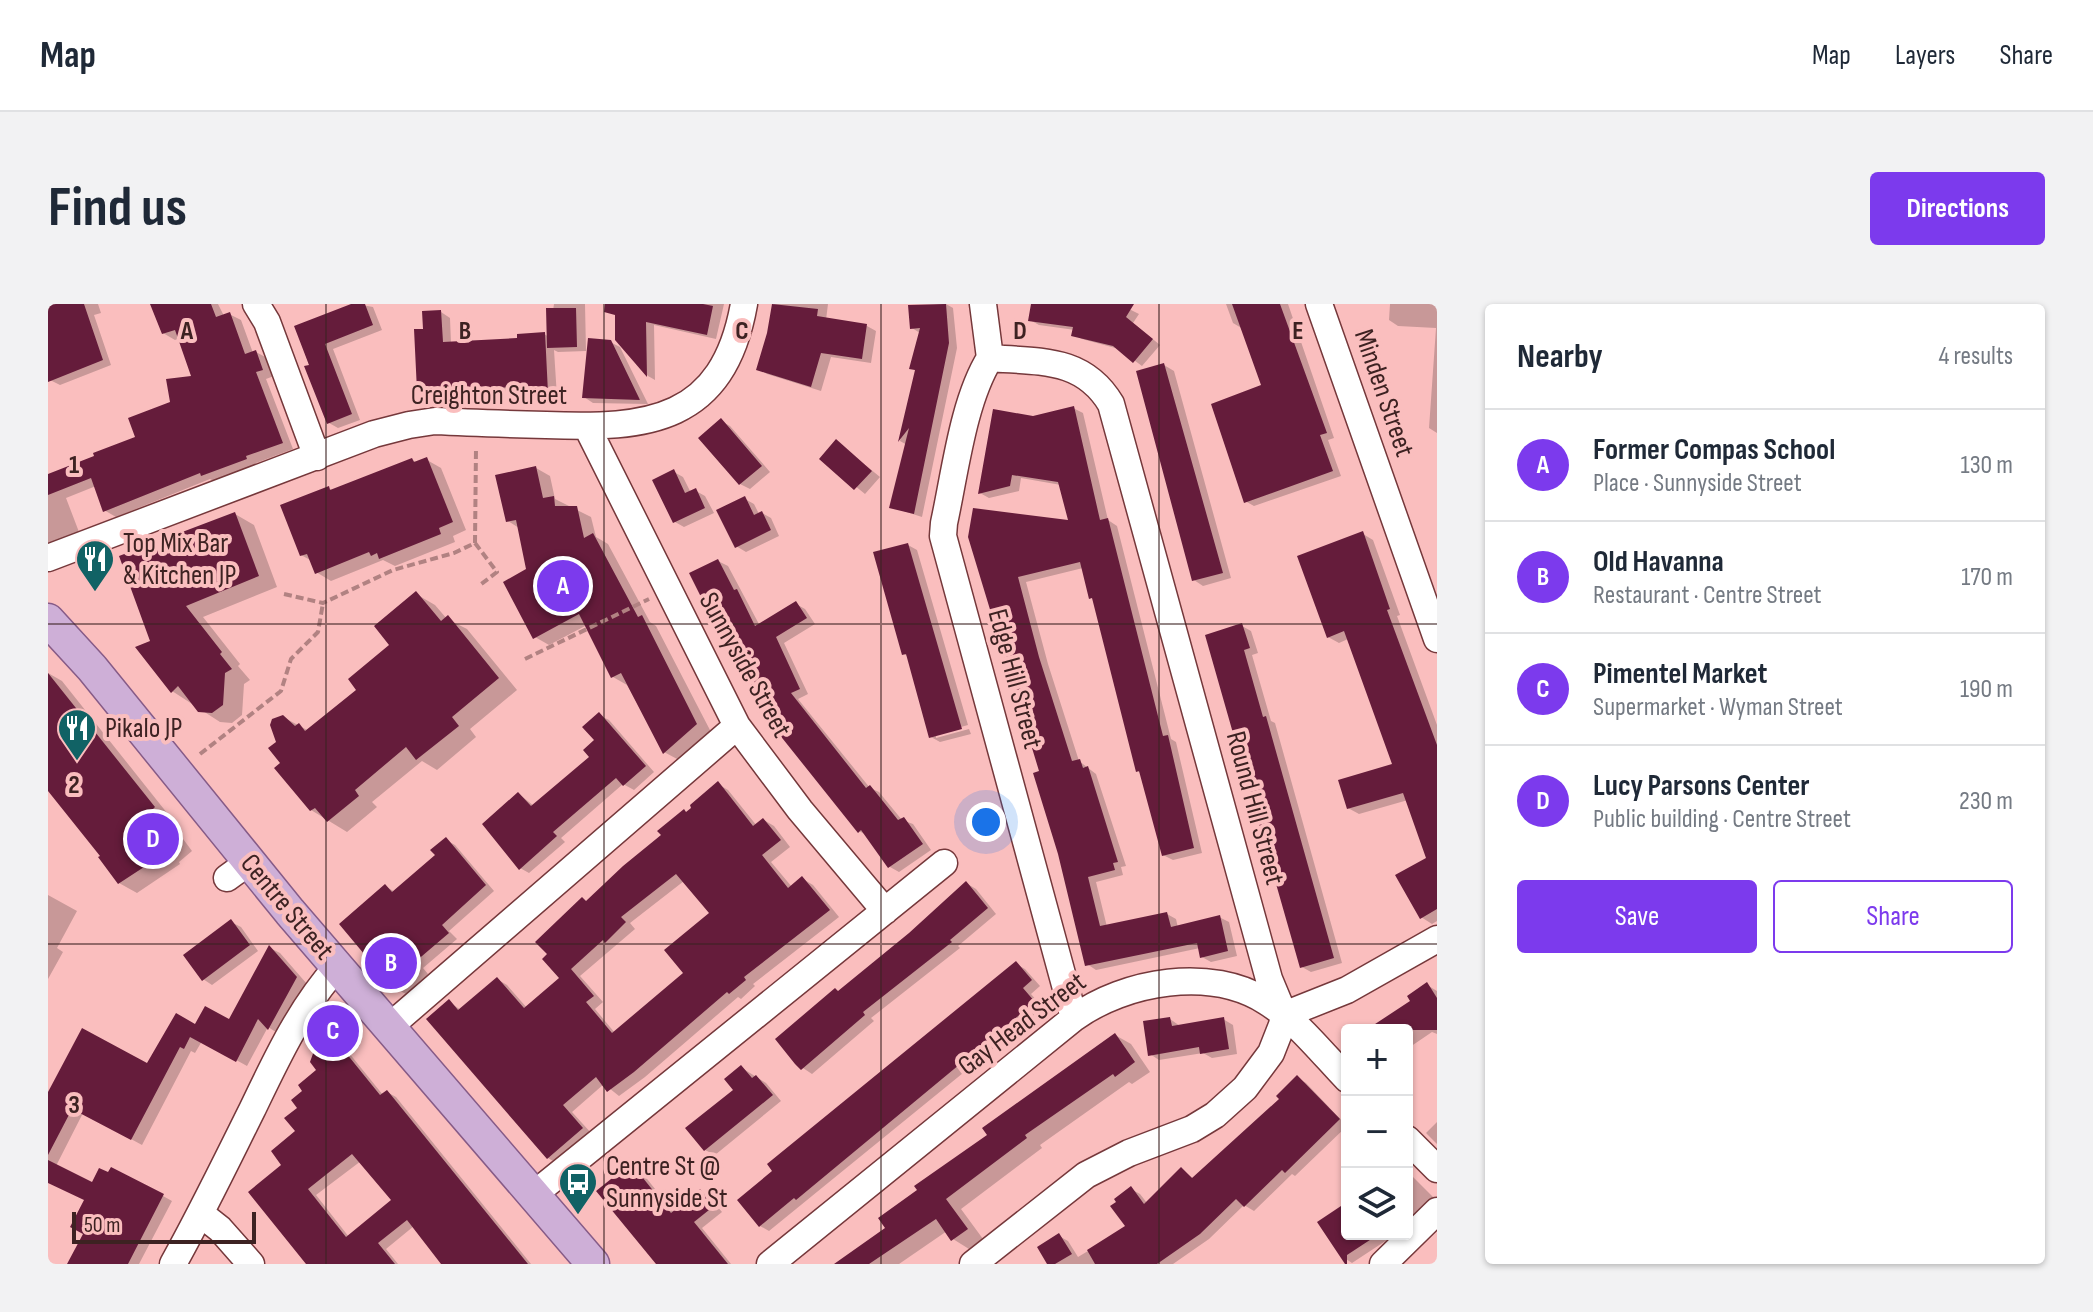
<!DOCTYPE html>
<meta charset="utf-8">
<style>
:root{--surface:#fff;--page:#f2f2f3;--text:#1f2937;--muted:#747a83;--line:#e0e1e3;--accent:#7c3aed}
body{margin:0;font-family:"Sofia Sans Condensed",sans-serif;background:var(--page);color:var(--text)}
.controls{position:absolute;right:24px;bottom:24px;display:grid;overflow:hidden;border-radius:8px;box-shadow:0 2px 6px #0004}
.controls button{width:72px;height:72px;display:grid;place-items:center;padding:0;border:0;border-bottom:2px solid var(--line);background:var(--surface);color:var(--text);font:40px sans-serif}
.scale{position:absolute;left:24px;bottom:20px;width:184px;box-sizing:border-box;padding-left:8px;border:4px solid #3d2222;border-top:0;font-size:22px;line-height:28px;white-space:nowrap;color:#3d2222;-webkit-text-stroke:6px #fabebe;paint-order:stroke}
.you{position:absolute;left:938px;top:518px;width:28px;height:28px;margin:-20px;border:6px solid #fff;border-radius:50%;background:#1a73e8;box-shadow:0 0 0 12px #1a73e833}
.badge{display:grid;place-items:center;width:52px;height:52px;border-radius:50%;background:var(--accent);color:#fff;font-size:26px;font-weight:700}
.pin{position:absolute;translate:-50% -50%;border:4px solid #fff;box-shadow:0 2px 8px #0006}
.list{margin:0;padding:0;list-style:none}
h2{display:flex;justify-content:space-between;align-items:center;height:104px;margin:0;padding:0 32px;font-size:34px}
h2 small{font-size:26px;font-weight:400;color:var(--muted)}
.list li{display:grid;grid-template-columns:52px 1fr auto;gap:24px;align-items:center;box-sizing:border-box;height:112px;padding:0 32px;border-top:2px solid var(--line)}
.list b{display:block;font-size:30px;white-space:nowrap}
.list p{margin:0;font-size:26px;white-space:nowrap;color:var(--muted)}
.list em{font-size:26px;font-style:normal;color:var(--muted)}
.actions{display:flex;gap:16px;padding:24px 32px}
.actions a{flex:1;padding:18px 0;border:2px solid var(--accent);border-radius:8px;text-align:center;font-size:28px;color:var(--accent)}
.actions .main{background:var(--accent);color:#fff}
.icon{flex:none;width:44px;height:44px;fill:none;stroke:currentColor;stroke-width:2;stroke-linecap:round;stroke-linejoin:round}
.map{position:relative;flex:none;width:1389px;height:960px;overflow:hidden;border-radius:8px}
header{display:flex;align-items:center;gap:48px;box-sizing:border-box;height:112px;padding:0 40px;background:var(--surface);border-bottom:2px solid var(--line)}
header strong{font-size:38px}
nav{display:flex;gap:44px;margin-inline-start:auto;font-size:28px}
.intro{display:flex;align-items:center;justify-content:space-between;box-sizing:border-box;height:192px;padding:0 48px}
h1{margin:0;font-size:56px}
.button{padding:20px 36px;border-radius:8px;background:var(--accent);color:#fff;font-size:28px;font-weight:700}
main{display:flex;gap:48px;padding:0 48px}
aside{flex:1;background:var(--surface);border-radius:8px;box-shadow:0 2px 6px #0004}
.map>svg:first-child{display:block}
.shadow{fill:#0003;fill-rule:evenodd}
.building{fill:#651c3b;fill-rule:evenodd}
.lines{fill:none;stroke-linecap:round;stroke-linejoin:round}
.minor-casing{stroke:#75383b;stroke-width:29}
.major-casing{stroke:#865b87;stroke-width:35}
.path{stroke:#b18282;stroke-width:4;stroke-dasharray:8 4;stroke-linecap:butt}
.minor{stroke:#fff;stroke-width:26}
.major{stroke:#ceafd7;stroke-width:32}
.grid{fill:none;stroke:#3d2222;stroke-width:2;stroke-opacity:0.55}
.labels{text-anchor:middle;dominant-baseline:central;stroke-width:8;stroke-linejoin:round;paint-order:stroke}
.street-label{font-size:28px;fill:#3d2222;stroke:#fabebe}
.poi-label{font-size:28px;fill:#3d2222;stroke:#fabebe;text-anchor:start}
.grid-label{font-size:26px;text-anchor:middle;font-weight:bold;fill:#3d2222;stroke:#fabebe;stroke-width:8;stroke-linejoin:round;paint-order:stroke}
</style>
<header>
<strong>Map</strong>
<nav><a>Map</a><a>Layers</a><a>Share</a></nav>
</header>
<div class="intro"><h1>Find us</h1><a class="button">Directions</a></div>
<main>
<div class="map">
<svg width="1389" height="960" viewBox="0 0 1389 960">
<rect width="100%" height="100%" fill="#fabebe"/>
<path class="shadow" d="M0,0H50L53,9L46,11L63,61L12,81L2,76L0,69Z
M104,0H170L176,12L181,10L193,16L205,49L208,48L219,54L226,72L218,75L245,145L208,159L209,161L166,177L162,175L68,213L56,206L48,182L18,194L31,228L0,239V172L89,134L124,100L145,73L132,34L127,36L115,29Z
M308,0L325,3L334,26L285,45L312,116L290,124L281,119L248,23Z
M506,0H537L538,47L510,48L506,46L509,93L476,95L467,88L381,92L371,86L377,26L393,8L402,14L403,40L471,36L496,30L501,33Z
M569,0H680H676L668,35L606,21L607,76L600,72L569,35Z
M726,0H780L778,16L819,22L828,27L823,59L783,53L773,87L719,70L710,65L721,30Z
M898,0L905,4L909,44L874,213L843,203L859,141L852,137L868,67L864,64L872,29L864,24L862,3Z
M985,0H1060L1083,6L1091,10L1085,19L1112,41L1094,62L1071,45L1034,35L1026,31L1027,26L991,21L982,16Z
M1178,0H1240L1286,134L1280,136L1293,172L1206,202L1197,197L1216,82L1195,25L1185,19Z
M1342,0H1389V129L1381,124L1388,24L1350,22L1341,16Z
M562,38L572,43L600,100L545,99L536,93Z
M1116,61L1126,67L1183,274L1155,282L1146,276Z
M1025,104L1035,109L1060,216L1069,222L1123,435L1128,438L1154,549L1125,556L1115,551L1093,469L1089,467L1047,296L1042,293L1035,264L978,278L1000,360L1031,457L1048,470L1078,562L1073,563L1075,571L1048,578L1059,623L1119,610L1128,615L1130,624L1171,613L1181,618L1189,652L1163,658L1154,653L1152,644L1048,666L1039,660L993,469L922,233L1022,218L1013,181L973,174L971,187L941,194L932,189L985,114Z
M673,117L682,122L722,168L702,185L692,180Z
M789,138L832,173L817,190L774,155Z
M364,156L370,159L379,156L393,164L418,226L405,232L407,238L347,262L335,256L283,277L268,268L264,257L253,251L281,184L285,187Z
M488,164L502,172L507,195L543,213L548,233L560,240L602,318L608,322L663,428L631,456L616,448L579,381L565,373L539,321L501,341L487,333L481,266L471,224L460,217Z
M626,168L635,173L643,189L648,187L657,192L666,209L636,223L627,218Z
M697,195L706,200L711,210L714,209L723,214L731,232L698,248L688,242Z
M187,210L206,221L229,283L155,313L192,360L190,362L202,376L196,380L194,411L184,419L172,418L124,387L105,338Z
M1315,230L1325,236L1352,311L1349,312L1389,421V617L1384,620L1373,613L1381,555L1360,496L1311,510L1300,504L1347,462L1300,335L1291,339L1280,333Z
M860,241L869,246L920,421L888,430V434L921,425L923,430L892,438L883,433L861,353L856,350Z
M670,257L680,262L712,322L748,300L757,305L767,320L736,339L760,390L750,395L822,484L831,488L854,516L865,520L883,546L851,568L842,563L820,532L811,527L691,359L676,327L671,324Z
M368,290L387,301L399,315L419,325L469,386L422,425L428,433L389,466L374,457L324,498L329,503L299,528L263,506L235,460L230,439L235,413L261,427L311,386L344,342Z
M1194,322L1203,327L1210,349L1204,351L1223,417L1227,419L1294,659L1263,668L1254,663L1160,333Z
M0,369L14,377L123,514L121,516L144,547L131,558L132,560L89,589L71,579L55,552L0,483Z
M551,411L561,416L606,468L586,486L575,480L513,534L517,538L481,569L472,564L471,490L486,502L543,453L549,437Z
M670,480L680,486L709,522L716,516L726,522L742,543L723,558L744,583L755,575L765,581L791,613L705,680L707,682L693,695L690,693L597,773L571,792L556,780L524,808L544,830L510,860L500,854L401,698L413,706L449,675L459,681L479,704L514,674L539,598ZM636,577L664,610L638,670L567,729L547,705L555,698L532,672L587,625L582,619Z
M398,536L407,541L446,587L401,627L409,635L375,664L380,670L358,690L348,685L337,582L347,588L390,551Z
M918,579L928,585L948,610L910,642L912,644L823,714L826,717L764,770L755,764L792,689L862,631Z
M0,591L29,607L9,644L15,648L0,675Z
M183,618L193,623L210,647L164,681L155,675Z
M222,644L232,649L259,680L231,730L220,723L199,762L154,737L147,749L143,747L94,841L35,809L8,862L45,881L115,892L124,897L91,960H21L37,929L38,896L0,877V792L100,761L148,722L181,717Z
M968,660L977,665L992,682L983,690L995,704L721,927L712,922Z
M1379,681L1389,687V730L1384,728L1359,745V726H1323L1365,698Z
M282,708L290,713L312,741L301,749L335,791L339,788L348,793L483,960H393L395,958L366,922L338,945L350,960H260L236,861L250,828L252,804L257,787L271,766ZM313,857L346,896L301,933L268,891Z
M1122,715L1132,722L1175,715L1185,721L1189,750L1164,754L1155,749L1111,756L1102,750Z
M1067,731L1083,740L1102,768L1084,780L1081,778L992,841L994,844L913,905L935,935L921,945L905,935L899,927L851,960H790L840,924L942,831Z
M694,764L718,779L733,797L667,851L657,846L688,786Z
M1250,774L1258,779L1299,822L1247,872L1244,870L1206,907L1196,901L1161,935L1125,960H1001L1011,932L1020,937L1030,953L1080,923L1083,885L1092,890L1099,899L1133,865L1146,875L1234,796Z
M1389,818V840L1378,829Z
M583,861L592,866L626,909L652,887L661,892L674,908L654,924L683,960H611Z
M1359,867L1385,893L1359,919Z
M1299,900V930H1348L1304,959L1295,953Z"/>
<path class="building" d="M0,0H36L55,56L0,78Z
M102,0H163L168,13L182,8L197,50L208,46L215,66L208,68L235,139L198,152L199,155L153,172L152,169L55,208L43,174L0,191V170L46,152L45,149L87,133L80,114L122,98L118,75L143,72L127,26L114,30Z
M303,0H317L325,21L277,40L304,110L279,120L256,62L261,61L246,22Z
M557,0H655L665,2L659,31L598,18L599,73L567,36V11L556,8Z
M724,0L770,5L769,12L819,20L814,55L773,49L763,83L708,66L719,29Z
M898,0L901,39L866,210L841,204L861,124L850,138L867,66L861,65L872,24L862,25L860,1Z
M983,0H1086L1078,13L1105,35L1085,59L1065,42L1023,32L1025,23L980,17Z
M1184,0H1232L1279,129L1272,131L1285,167L1196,199L1163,100L1213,81Z
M498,4H528L529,43L499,44Z
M393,6L395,38L469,34V30L497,28L500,89L465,91V83L369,87L366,25H375L374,7Z
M540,34L563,36L592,96L534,94Z
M1116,59L1175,269L1144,277L1088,67Z
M1026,102L1052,216L1060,214L1115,432L1120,431L1146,544L1114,552L1091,467L1088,468L1044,294L1041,295L1032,258L970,273L991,353L1024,457L1032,455L1035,464L1040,462L1070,558L1065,559L1067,566L1040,573L1052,622L1119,608L1123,623L1172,611L1180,647L1152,654L1149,639L1037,662L1010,550L985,469L991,467L920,233L925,204L1020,216L1010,178L964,171L962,182L930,190L945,105L985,112Z
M673,114L714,162L691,181L650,134Z
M788,135L824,167L806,186L771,155Z
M379,153L405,218L391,224L393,230L331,255L329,249L323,252L321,248L267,270L259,250L252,252L232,201L281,182L282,186L364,154L366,158Z
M488,162L495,194L506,192L507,202H529L536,234L545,229L590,313L594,311L649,420L615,450L573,369L563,374L531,310L485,335L455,278L478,265L468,216L458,218L447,171Z
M626,165L637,189L648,184L657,204L625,219L604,176Z
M697,192L706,211L714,207L723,226L687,244L668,206Z
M187,208L211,272L138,302L174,348L172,350L184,365L177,369L175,401L164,409L150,408L130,382L123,389L87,343L102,337L71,252Z
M1315,227L1342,305L1339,306L1389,441V605L1372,615L1347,571L1378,554L1355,489L1299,505L1290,476L1344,460L1296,327L1279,334L1249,252Z
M860,239L914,425L881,434L858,350L854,351L825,248Z
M670,255L686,286L689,285L707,322L748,297L759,314L728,333L752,385L743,389L818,484L822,481L850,516L856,513L875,540L840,564L813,526L810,529L715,410L692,359L690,360L672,324L669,325L641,269Z
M368,287L393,317L400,311L451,374L404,413L411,422L368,456L358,443L307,486L311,492L279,518L267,504L262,507L226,464L232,459L220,444L228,438L222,421L224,415L235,411L247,422L251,419L257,427L308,386L300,375L341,341L326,322Z
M1194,319L1202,344L1196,346L1215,413L1218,412L1286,654L1252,664L1157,331Z
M0,369L107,503L105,505L128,537L115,547L116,550L70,580L50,553L52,552L0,487Z
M551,408L598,462L575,482L568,474L505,528L509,532L471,566L434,520L470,488L483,502L541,453L535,446L546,436L534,423Z
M670,477L705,522L715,514L733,536L714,551L740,584L754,572L782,606L696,673L698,676L681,690L679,688L586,768L559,788L548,773L515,801L535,824L499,855L378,715L401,695L410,706L449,673L476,704L511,674L494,655L499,650L487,638L534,593L538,597L575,562L613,531L609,527L636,505L638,508L643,504L642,501ZM628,570L661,609L616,646L635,669L564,729L538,698L546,692L523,665L555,636L557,639L578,618L573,613Z
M398,533L438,581L394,621L401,629L367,658L372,664L347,687L291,620L337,580L344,588L387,551L382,546Z
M918,577L940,604L902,636L904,638L815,708L817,711L753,766L747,760L727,735L787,684L790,687L861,629Z
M183,615L202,641L154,677L135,651Z
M221,641L249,673L220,726L210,715L188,758L142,733L136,745L132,743L83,836L24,805L0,851V788L34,724L99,759L128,709L147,720L157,702L181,715Z
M968,657L984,676L975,684L987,698L748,896L746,894L711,923L689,896L724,867L719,860Z
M1379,678L1389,694V726H1318L1362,697L1359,692Z
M281,705L304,735L294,744L332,791L339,786L480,960H393L359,916L330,939L347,960H258L200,888L233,861L223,847L247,827L236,814L249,804L243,796L254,787L250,781L268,766L262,758ZM304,850L343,896L298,933L260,885Z
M1122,713L1124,722L1176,713L1181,745L1152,750L1151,743L1100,752L1095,717Z
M1067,729L1087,758L1067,773L1065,770L977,831L979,834L898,895L920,925L903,937L888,915L821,960H786L837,924L830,914L869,886L866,882L939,831L934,824Z
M693,761L704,774L708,771L725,791L656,847L637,824L685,786L676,775Z
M1249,771L1292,815L1237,869L1234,866L1196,903L1188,895L1152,930L1109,960H1047L1039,946L1077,922L1062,902L1068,898L1066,895L1083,882L1096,900L1133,863L1144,874L1231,795L1228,792Z
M0,856L44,878L51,864L60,868L63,863L116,890L80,960H19L35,930L22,923L36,896L0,879Z
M583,859L623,909L652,885L666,902L646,918L680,960H608L548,887Z
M1299,898V930H1331L1299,951V960H1297L1269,918Z
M1011,929L1024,950L1007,960H999L989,943Z"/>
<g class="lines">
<g class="minor-casing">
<path id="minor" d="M208,0L219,18L269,153
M935,0L942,54
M1271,0L1389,335
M942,54C915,97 907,169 896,219L895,232L1026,714
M539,123L689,422L752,506L837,607
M0,254L326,130L361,121L387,117C424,119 461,120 498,121C600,125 675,118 696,0
M179,574L201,558
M1236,711L1299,686L1389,635
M341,723L689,422
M1359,835L1389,865
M485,891L896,559
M153,910L172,925L203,960
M125,960C153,910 178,858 204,806C228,756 252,704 289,663
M722,960L1026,714C1077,677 1163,662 1219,698C1249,717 1274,749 1299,775
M925,960L1038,871L1081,849L1144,825L1167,811L1197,784L1223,749L1234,721L1236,711L1221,675L1063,100C1035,53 991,58 942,54
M1335,960L1389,907"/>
</g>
<g class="major-casing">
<path id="major" d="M0,316L44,364L242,608L545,960"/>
</g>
<path class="path" d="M427,239L449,268L432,281
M236,290L275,299L345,266L406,249L427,239L428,144
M477,355L601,295
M152,450L233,387L243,355L270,328L275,299"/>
<use href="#minor" class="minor"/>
<use href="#major" class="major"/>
</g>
<path class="grid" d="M278,0V960M556,0V960M833,0V960M1111,0V960M0,320H1389M0,640H1389"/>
<defs>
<g id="restaurant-pin" transform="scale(2)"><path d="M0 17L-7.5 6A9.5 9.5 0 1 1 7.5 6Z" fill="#116265" stroke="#fabebe"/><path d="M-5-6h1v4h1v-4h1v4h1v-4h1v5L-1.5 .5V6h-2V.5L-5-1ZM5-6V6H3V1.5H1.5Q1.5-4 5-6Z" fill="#fff"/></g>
<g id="bus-pin" transform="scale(2)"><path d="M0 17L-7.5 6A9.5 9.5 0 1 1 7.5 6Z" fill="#116265" stroke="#fabebe"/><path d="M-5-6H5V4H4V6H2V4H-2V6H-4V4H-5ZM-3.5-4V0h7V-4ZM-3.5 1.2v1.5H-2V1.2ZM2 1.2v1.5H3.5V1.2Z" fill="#fff"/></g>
</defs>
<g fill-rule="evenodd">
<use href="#restaurant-pin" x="47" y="255"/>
<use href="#restaurant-pin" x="29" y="424"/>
<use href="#bus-pin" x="530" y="878"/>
</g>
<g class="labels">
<g class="street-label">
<text transform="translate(1336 89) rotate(71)">Minden Street</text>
<text x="441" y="91">Creighton Street</text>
<text transform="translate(697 361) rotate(61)">Sunnyside Street</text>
<text transform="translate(967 375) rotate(75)">Edge Hill Street</text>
<text transform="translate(1207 504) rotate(75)">Round Hill Street</text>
<text transform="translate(239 603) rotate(50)">Centre Street</text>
<text transform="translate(974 720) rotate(-37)">Gay Head Street</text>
</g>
<g class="poi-label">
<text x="75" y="239">Top Mix Bar<tspan x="75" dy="32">&amp; Kitchen JP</tspan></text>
<text x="57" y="424">Pikalo JP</text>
<text x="558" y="862">Centre St @<tspan x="558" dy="32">Sunnyside St</tspan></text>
</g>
</g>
<g class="grid-label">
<text x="139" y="35">A</text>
<text x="417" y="35">B</text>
<text x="694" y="35">C</text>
<text x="972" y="35">D</text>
<text x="1250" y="35">E</text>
<text x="26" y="169">1</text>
<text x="26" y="489">2</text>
<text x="26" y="809">3</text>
</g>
</svg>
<div class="controls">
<button>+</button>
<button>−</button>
<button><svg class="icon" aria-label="layers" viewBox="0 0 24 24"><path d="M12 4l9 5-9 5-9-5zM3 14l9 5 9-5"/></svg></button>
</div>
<div class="scale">50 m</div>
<div class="you"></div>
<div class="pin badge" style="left:515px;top:282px">A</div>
<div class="pin badge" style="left:343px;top:659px">B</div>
<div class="pin badge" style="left:285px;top:727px">C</div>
<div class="pin badge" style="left:105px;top:535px">D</div>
</div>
<aside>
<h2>Nearby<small>4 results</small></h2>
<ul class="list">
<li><span class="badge">A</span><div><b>Former Compas School</b><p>Place · Sunnyside Street</p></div><em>130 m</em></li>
<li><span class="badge">B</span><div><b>Old Havanna</b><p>Restaurant · Centre Street</p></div><em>170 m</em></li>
<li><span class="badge">C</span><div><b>Pimentel Market</b><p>Supermarket · Wyman Street</p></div><em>190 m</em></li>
<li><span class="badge">D</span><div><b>Lucy Parsons Center</b><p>Public building · Centre Street</p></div><em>230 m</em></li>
</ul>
<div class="actions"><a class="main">Save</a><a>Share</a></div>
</aside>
</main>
